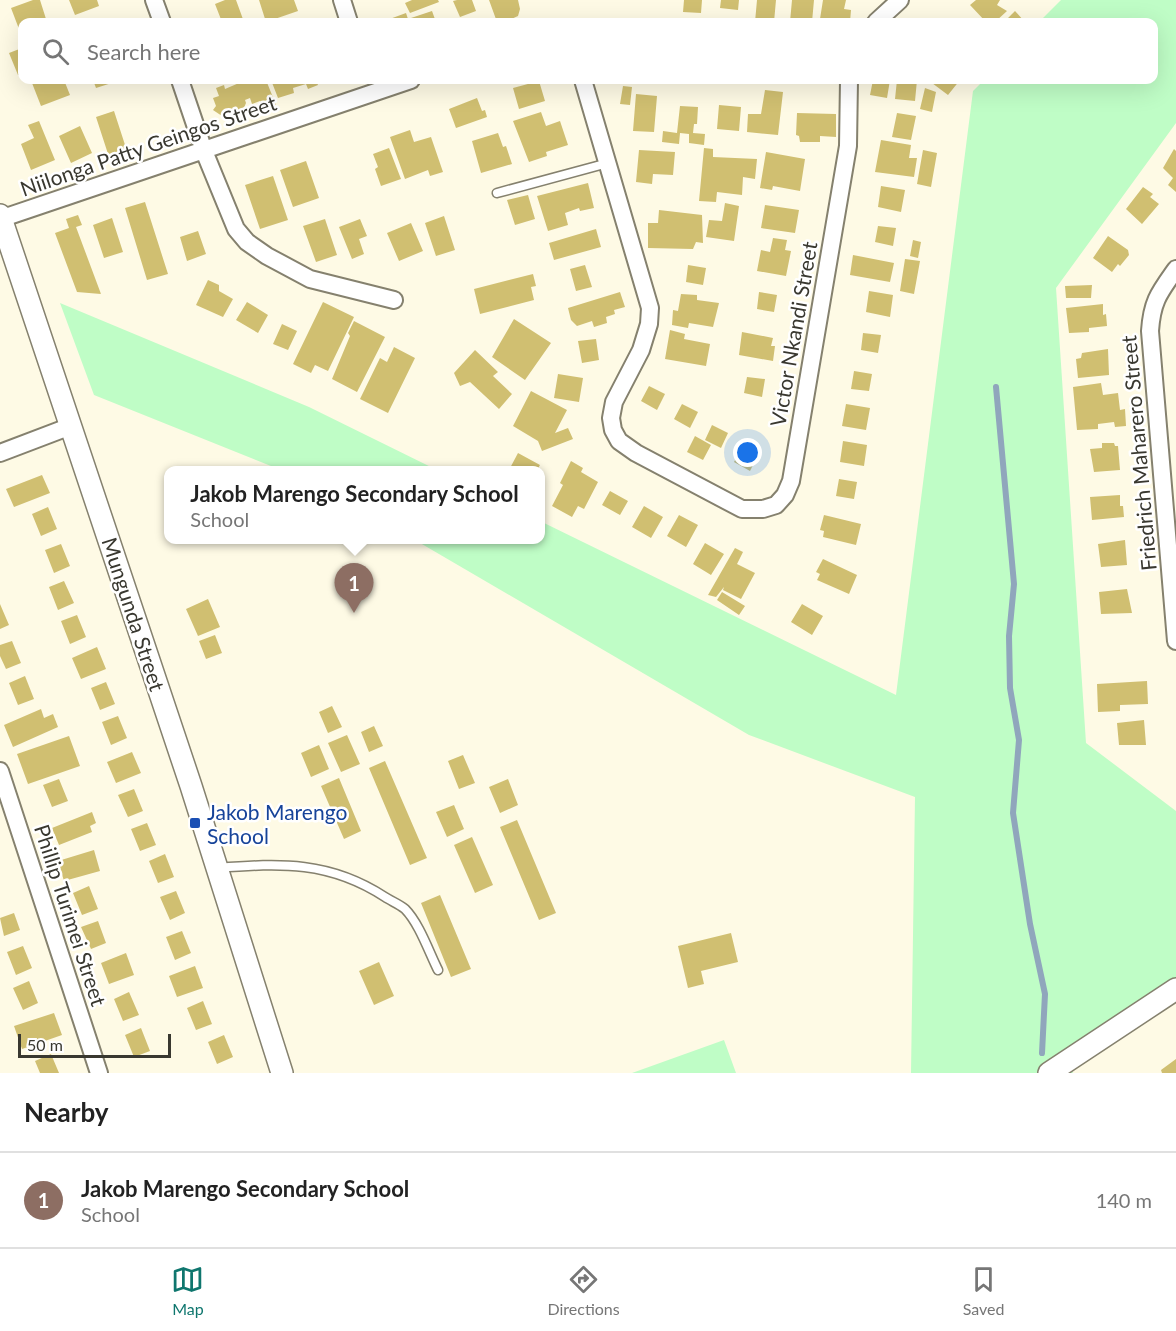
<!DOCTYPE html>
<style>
:root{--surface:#fff;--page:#f6f6f6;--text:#222;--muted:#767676;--line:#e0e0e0;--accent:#0f766e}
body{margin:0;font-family:Lato,sans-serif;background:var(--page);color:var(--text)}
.scale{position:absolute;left:18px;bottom:15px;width:153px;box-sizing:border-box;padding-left:6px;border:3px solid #393830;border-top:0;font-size:16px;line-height:21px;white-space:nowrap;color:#393830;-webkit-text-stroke:4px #fff;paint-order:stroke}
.you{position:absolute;left:748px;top:453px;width:21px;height:21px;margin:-15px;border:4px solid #fff;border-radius:50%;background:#1a73e8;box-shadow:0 0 0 9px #1a73e833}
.badge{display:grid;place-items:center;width:39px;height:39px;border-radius:50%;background:var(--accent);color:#fff;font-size:20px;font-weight:700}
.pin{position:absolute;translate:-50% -50px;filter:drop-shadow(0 2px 3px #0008)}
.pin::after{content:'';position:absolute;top:32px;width:21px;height:18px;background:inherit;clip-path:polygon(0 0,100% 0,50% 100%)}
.popup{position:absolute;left:164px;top:466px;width:381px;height:78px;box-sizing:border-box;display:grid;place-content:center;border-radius:12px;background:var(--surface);filter:drop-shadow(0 2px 4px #0005);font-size:20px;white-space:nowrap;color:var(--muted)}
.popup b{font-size:22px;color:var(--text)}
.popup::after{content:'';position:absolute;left:50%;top:100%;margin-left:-12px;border:12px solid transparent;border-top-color:var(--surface)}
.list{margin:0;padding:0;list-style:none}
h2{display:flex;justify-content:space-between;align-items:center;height:78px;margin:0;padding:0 24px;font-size:26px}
h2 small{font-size:20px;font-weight:400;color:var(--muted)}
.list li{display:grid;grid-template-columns:39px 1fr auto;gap:18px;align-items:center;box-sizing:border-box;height:96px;padding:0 24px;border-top:2px solid var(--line)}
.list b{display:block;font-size:22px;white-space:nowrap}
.list p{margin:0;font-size:20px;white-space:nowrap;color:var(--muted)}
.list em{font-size:20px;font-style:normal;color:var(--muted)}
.icon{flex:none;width:33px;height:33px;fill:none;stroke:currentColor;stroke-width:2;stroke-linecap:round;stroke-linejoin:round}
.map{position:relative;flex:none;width:1176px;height:1073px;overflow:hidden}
.search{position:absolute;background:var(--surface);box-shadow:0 6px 24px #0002;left:18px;right:18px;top:18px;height:66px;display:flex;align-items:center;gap:15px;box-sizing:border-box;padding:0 21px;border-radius:12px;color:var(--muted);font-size:22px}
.sheet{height:174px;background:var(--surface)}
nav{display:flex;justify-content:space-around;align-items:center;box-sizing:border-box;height:84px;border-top:2px solid var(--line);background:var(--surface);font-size:16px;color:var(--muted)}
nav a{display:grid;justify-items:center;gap:3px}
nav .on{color:var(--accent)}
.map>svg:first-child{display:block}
.green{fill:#bffdc6}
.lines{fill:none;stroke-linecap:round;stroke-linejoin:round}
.stream{stroke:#90a6bc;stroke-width:6}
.building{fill:#d0bf71}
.service-casing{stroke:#85816e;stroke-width:11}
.minor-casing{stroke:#85816e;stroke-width:20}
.tertiary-casing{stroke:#85816e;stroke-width:24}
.service{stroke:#fff;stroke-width:8}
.minor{stroke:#fff;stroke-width:16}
.tertiary{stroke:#fff;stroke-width:21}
.transit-dot{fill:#1a4fb4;stroke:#fff;stroke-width:2}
.labels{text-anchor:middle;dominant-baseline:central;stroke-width:5;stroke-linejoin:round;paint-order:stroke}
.street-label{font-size:21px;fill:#393830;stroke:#fff}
.transit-label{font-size:21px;fill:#164399;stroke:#fff;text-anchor:start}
</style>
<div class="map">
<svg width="1176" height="1073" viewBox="0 0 1176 1073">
<rect width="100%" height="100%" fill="#fefae5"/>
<path class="green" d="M1061,0H1176V123L1056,288L1086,743L1176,811V989L1068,1061L1073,1073H911L915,797L749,735L415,540H540V521L896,695L973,91L984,80H1154V22H1039Z
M60,303L309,407L437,470H281L94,395Z
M724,1040L736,1073H632Z"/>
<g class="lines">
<path class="stream" d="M996,387L1014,584L1009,636L1010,688L1019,740L1013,813L1030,924L1045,994L1042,1053"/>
</g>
<path class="building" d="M33,0H40L46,19L36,22H22V27L19,29L11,8Z
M69,0H97L99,6L75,15Z
M225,0H236L244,22H222L215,4Z
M259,0H294L298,11L266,22Z
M412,0H438L439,2L410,13L405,3Z
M457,0H472L476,11L460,17L453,1Z
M489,0H518L520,9L518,16L505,22H497Z
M684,0H702L701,13L683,12Z
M721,0H739L738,10L720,8Z
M757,0H776L774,22H755Z
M792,0H814L812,22H790Z
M823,0H846L844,9L851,10L850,22L820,19Z
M976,0H1000L997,5L1007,11L995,22H986L970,5Z
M432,11L436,22H388L387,20L406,13L408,19Z
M1015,11L1024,21L1004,22Z
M22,48V73L18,75L9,53Z
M43,80H64L70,95L41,106L32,83Z
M93,80H121L96,88Z
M246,80H266L276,105L264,110L260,101L252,104L250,98L245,100L246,103L241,115L235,112L231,122L213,110L216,106L213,98L219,96L216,88L224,85L225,89Z
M271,80H316L318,85L308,89L306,84L293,88L294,93L278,98Z
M873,80H890L887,98L870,95Z
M897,80H917L915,101L895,99Z
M928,80L948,81L960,80L948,95Z
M539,81L545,101L519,109L513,88Z
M623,86L632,87L630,105L620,104Z
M925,88L936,92L932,112L920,109Z
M765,90L783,92L778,135L747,132L748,114H761Z
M636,94L657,96L654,132L633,131Z
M477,98L482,111L485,110L487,117L456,128L449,109Z
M719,105L741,107L739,131L717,129Z
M680,106L698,107L697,124H694L693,133L705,134L704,145L689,143V134L680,133L679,144L662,142L663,131L677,133Z
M114,111L127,151L109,157L96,117Z
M541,112L546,126L560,121L568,145L546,152L547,156L529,162L513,121Z
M797,113L836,114V137L820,136V142H800L799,136L796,135Z
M897,113L916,116L911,140L892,137Z
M39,121L55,160L31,170L21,144L34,138L28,125Z
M80,126L92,153L71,163L59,136Z
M410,130L414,142L431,137L443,172L430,176L428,170L405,179L390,137Z
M498,133L503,147L506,146L512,164L481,173L472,141Z
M881,140L911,145L909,158H917L914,177L875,172Z
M389,148L401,179L381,186L375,169L378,167L373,154Z
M704,148L713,149V157L757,159L755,179L743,177L742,195L717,192L716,202L699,201Z
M1174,149L1176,151V192L1168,185L1173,178L1163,168Z
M639,150L675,152L673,175L653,174L652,184L636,182Z
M923,150L937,153L931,187L917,184Z
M766,152L805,159L800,191L773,186L772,190L760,188Z
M306,161L319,198L293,207L280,170Z
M273,176L288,220L260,229L245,185Z
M588,183L594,208L580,211L579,208L565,213L568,225L548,231L537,196Z
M881,186L905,190L901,212L878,207Z
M1143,187L1153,194L1150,197L1159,204L1142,224L1126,209Z
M528,195L535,219L515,225L507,200Z
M145,202L168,274L147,280L125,208Z
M725,203L739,206L734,241L706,237L709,220L722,221Z
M765,205L799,210L795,233L761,228Z
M659,210L702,215L703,243L696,242L693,249L648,248V223H658Z
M78,215L82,225L76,227L101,294L77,292L55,233L69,228L66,219Z
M444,216L455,250L436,256L425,223Z
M112,218L123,252L104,258L93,225Z
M325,219L337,255L316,262L303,226Z
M360,219L367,236L359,239L364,254L352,259L339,227Z
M411,223L423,251L399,261L387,233Z
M878,226L896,228L893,246L875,242Z
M596,229L601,247L554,260L549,243Z
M198,231L206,254L187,261L180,237Z
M1108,236L1128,250L1129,255L1120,266L1118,264L1112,272L1093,258Z
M773,238L787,240L785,250L791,251L786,276L757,271L761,250L770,252Z
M913,240L921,242L918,258L910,256Z
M853,255L894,263L890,282L850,275Z
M905,259L920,261L914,294L900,291Z
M585,265L592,287L576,291L570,269Z
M688,265L706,268L703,285L686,282Z
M533,274L536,286L531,287L534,300L480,314L474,289Z
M208,280L219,285V291L233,299L223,317L196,305Z
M1092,285L1091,298H1066L1065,286Z
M869,291L893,295L890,317L866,312Z
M620,292L625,307L614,310L615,314L606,317L607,323L594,327L592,321L577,326L571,320L568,308Z
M759,292L777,295L774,312L757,309Z
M681,294L697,295V300L719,303L713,327L689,323L688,328L672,325L673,310L678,311Z
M247,302L268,315L258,333L236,320Z
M323,302L354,317L328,371L315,365L311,373L293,364Z
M1103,304V315L1106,314L1107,326L1089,328V332L1069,333L1066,308Z
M514,319L551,343L525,380L492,357Z
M354,321L385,337L357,392L332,379L350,336L348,333Z
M282,324L297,331L288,350L273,344Z
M670,330L685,334L684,339L710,344L706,366L665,359Z
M742,332L773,338L771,346H775L773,361L739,355Z
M863,333L881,335L878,353L861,350Z
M596,339L599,360L582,363L578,341Z
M394,347L415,358L388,413L360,399L380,358L387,362Z
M1108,349L1109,375L1078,378L1076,359L1081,358L1082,353Z
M475,350L498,372L493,376L512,394L499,409L470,382L460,386L454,373Z
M854,371L872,374L869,391L851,389Z
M558,374L583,378L579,402L554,398Z
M747,377L765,379L762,397L744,393Z
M1101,383L1103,395L1118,393L1120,410L1125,409L1126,426L1115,427L1114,422L1098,424V429L1077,430L1073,387Z
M649,386L665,394L657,410L641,401Z
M531,391L567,410L555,433L568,428L573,439L542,451L538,441L513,426Z
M682,404L698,412L690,428L674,419Z
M846,404L870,408L866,430L842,426Z
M712,425L728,433L721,448L705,440Z
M695,436L711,445L703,460L687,452Z
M843,441L867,445L864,466L840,462Z
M1102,443H1114L1115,446H1118L1120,470L1094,472L1090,449L1102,448Z
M742,447L758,455L750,471L734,462Z
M518,453L540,465L537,470H509Z
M571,461L583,468L581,472L598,482L584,509L578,506L572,517L552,506L563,485L560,483Z
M42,475L50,493L14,507L6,489Z
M839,479L857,482L854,499L836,496Z
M610,491L628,501L620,515L602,505Z
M1120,495V506H1123L1124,517L1092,520L1090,497Z
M644,506L663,517L651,538L632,527Z
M48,507L57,529L41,536L32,514Z
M679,515L698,525L686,547L667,536Z
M824,515L861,524L856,545L823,537L824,531L820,530Z
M1125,540L1127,565L1101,567L1098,544Z
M705,543L724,554L711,575L693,564Z
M61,544L70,566L54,573L45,550Z
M735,548L743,552L737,564L755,573L741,599L723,590L724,587L716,597L708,595Z
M823,559L857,575L849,594L817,580L820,574L816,572Z
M64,581L74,603L58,610L49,587Z
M1127,589L1132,613L1101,614L1099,592Z
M722,592L745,606L739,615L717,600Z
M208,599L220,627L198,636L186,609Z
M0,604L9,625L0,629Z
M802,604L823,616L812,635L791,622Z
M77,615L86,637L70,644L61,621Z
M215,635L222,653L206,659L199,641Z
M12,641L21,663L6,669L0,656V645Z
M97,647L106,669L81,679L72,658Z
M25,676L34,699L18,705L9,683Z
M1147,681L1148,704L1120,705V711L1098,712L1097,684Z
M106,682L115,704L100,710L91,688Z
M332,706L342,727L328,733L319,712Z
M41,709L44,718L53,714L58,727L13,747L4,725Z
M118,716L127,738L111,745L102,722Z
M1144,720L1146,745H1119L1117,723Z
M374,726L383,746L369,752L361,732Z
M347,735L360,764L341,772L328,743Z
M69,736L80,766L28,784L17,754Z
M319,745L329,769L311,777L301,753Z
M132,752L141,773L116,783L107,762Z
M463,755L475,783L459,789L448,761Z
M385,761L427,858L410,865L369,768Z
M339,778L361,831L344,839L321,786Z
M59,779L68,801L52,807L43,785Z
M508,779L518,805L500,813L489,787Z
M134,789L143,811L128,817L118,795Z
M454,805L464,829L447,837L436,812Z
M92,812L96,823L90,826L92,832L59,845L52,828Z
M517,820L556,913L539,920L500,827Z
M147,823L156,845L140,851L131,829Z
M472,837L493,885L475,893L454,845Z
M94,850L100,871L64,881L58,861Z
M165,854L174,877L158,883L149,861Z
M89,886L98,909L82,915L73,893Z
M176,891L185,913L170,920L160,897Z
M440,895L471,969L451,977L421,903Z
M14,913L20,930L4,936L0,918Z
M98,921L106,943L91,949L81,927Z
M182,931L191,953L175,960L166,937Z
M731,933L738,962L701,971L704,984L688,988L678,946Z
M23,946L32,968L16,975L7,952Z
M126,953L134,975L109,984L101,963Z
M379,962L394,996L374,1005L359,971Z
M195,966L203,988L177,997L169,976Z
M29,981L38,1003L23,1010L13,988Z
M129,992L139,1015L123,1021L114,999Z
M203,1001L212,1024L196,1030L187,1008Z
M54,1013L62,1035L22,1049L14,1026Z
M141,1028L150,1051L134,1057L125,1035Z
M224,1035L233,1057L217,1064L208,1042Z
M51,1054L59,1073H40L35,1061Z
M1176,1059V1073H1162L1161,1070Z"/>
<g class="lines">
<g class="service-casing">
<path id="service" d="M497,193L608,163
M218,868C281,863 330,861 385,897C391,901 399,904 405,909C419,923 429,952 438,970"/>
</g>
<g class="minor-casing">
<path id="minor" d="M154,0L162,22
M342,0L349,22
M876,22L900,0
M180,80L204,151L236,229L247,242L267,256L310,279L394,300
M583,80L650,308L649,324L641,350L614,402L611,418L613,430L619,441L636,453L742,509H763L776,505L785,495L791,481L848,146L849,80
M0,219L411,80
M1176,269C1159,293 1152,301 1150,331L1176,641
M0,453L71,426
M0,771L99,1073"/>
</g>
<g class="tertiary-casing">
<path id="tertiary" d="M0,215L191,786L282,1073
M1049,1073L1176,989"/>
</g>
<use href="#service" class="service"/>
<use href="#minor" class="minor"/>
<use href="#tertiary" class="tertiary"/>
</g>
<rect class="transit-dot" x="189" y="817" width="12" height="12" rx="3"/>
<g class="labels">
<g class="street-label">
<text transform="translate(148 145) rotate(-19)">Niilonga Patty Geingos Street</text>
<text transform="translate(793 334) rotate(-80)">Victor Nkandi Street</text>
<text transform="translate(1138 453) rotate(-95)">Friedrich Maharero Street</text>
<text transform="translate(134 614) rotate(72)">Mungunda Street</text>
<text transform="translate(71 915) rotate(72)">Phillip Turimei Street</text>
</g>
<g class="transit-label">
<text x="207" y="811">Jakob Marengo<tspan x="207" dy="24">School</tspan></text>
</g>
</g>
</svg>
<div class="scale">50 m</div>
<div class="you"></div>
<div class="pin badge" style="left:354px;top:613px;background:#8d6e63">1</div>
<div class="popup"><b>Jakob Marengo Secondary School</b>School</div>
<div class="search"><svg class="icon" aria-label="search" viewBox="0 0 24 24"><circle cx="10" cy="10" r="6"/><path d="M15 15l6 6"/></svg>Search here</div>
</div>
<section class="sheet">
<h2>Nearby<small></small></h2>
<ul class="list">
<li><span class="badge" style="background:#8d6e63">1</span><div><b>Jakob Marengo Secondary School</b><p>School</p></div><em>140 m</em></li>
</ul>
</section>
<nav>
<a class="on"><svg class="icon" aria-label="map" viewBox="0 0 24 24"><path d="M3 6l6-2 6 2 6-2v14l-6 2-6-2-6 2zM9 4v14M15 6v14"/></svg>Map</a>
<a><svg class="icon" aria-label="directions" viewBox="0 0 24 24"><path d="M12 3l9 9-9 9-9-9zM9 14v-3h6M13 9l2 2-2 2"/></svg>Directions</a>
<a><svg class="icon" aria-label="saved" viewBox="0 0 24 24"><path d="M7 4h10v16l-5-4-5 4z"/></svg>Saved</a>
</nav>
